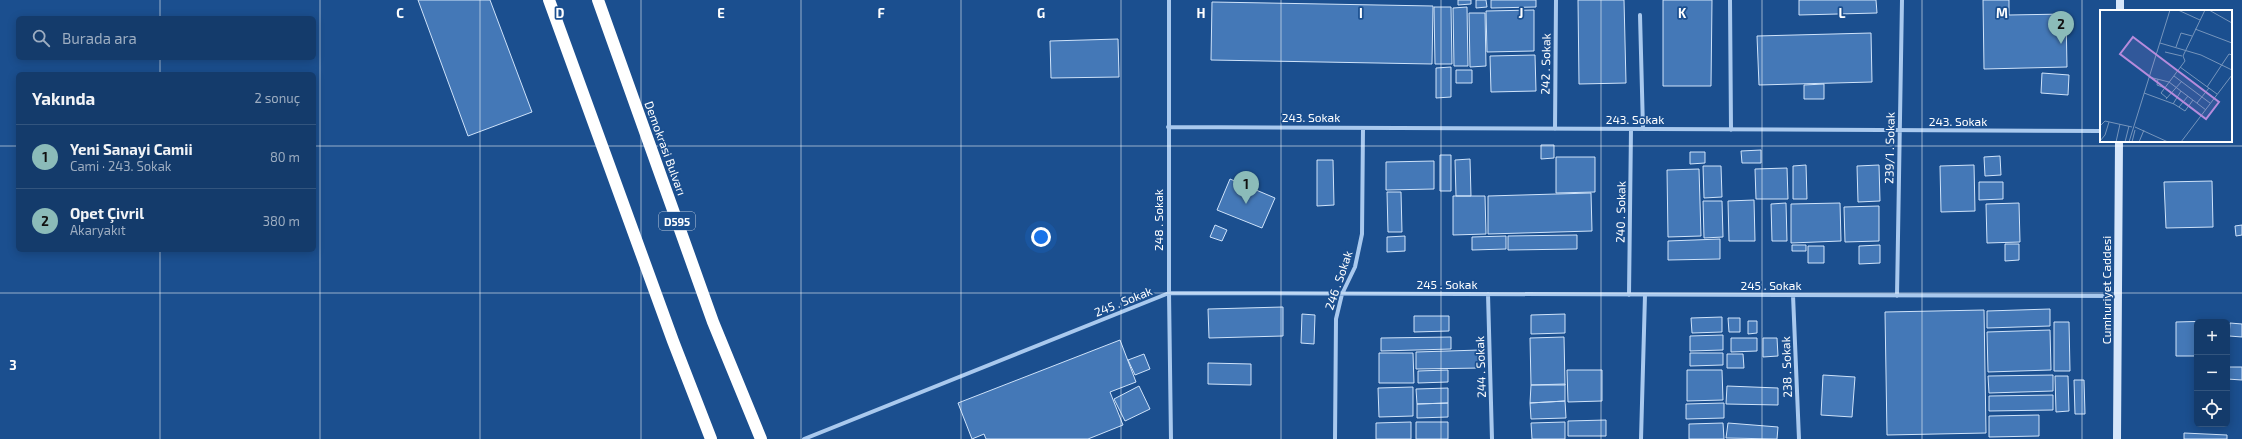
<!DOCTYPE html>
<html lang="tr">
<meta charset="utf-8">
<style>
:root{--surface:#143b6b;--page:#1d4271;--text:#f1f3f6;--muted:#9dadc1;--line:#33557e;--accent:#8bbbb9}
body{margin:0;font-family:"Exo 2",sans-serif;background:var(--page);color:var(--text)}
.controls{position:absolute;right:12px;bottom:12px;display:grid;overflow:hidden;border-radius:6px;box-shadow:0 2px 10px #0003}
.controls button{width:36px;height:36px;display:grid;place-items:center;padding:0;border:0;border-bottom:1px solid var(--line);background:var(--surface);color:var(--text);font:20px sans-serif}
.you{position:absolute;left:1041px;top:237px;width:14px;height:14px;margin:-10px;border:3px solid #fff;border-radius:50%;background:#1a73e8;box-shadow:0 0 0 6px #1a73e833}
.badge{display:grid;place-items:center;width:26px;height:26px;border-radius:50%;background:var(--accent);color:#111;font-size:13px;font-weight:700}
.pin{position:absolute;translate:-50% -33px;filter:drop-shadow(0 1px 2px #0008)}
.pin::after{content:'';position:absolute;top:21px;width:14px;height:12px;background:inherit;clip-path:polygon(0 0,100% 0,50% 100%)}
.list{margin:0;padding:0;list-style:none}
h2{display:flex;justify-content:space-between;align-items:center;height:52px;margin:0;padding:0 16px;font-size:17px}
h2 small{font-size:13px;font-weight:400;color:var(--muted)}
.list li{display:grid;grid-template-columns:26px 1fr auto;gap:12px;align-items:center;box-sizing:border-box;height:64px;padding:0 16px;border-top:1px solid var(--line)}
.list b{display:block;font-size:15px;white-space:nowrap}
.list p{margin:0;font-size:13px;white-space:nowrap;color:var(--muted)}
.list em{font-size:13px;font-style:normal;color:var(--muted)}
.icon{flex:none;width:22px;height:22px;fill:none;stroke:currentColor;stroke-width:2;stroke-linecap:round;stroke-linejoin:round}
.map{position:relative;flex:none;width:2242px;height:439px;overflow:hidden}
.search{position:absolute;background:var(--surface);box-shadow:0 2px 10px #0003;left:16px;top:16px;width:300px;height:44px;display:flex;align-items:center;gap:10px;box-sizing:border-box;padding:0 14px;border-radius:6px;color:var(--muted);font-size:15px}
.panel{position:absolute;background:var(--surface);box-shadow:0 2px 10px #0003;left:16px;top:72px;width:300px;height:180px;border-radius:6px}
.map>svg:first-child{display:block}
.building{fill:#4478b7;stroke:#cfe3fa}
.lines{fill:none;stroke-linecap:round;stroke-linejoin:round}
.street{stroke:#a9c9ee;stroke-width:4}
.secondary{stroke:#d6e6fa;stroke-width:8}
.highway{stroke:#fff;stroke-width:12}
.grid{fill:none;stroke:#fff;stroke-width:1;stroke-opacity:0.55}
.labels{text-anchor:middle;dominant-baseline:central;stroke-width:3.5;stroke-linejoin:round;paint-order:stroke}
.shield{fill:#1b4f8f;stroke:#bbcadd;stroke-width:1}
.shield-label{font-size:11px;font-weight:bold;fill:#fff}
.street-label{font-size:12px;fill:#fff;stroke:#1b4f8f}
.inset-road{fill:none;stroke:#7695bc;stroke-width:1}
.view{fill:#b68bdc;fill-opacity:0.15;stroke:#b68bdc;stroke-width:2}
.inset-edge{fill:none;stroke:#fff;stroke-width:2}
.grid-label{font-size:13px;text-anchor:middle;font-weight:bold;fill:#fff;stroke:#1b4f8f;stroke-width:3.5;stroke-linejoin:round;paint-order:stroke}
</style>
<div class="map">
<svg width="2242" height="439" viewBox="0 0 2242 439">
<rect width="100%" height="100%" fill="#1b4f8f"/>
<path class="building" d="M418,0H490L532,112L468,136Z
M1458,0H1471V4L1458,5Z
M1476,0H1486L1487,7L1476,8Z
M1491,0H1536V7L1491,8Z
M1578,0H1624L1626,83L1579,84Z
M1663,0H1712L1711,86H1663Z
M1799,0H1876L1877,13L1799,15Z
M1983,0H2009V15L2066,14L2067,67L1984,69Z
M1212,2L1433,6L1432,64L1211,60Z
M1434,7H1451L1452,64H1435Z
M1467,7L1468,66H1454L1453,8Z
M1534,10V51L1487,52L1486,11Z
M1469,13H1485L1486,66L1470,67Z
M1871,33L1872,82L1759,85L1757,36Z
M1118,39L1119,77L1051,78L1050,41Z
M1535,55L1536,91L1491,92L1490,56Z
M1451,67V97L1436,98V68Z
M1456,70H1472V83H1456Z
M2042,73L2069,75L2068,95L2041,93Z
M1824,84V99H1804V85Z
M1541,145H1554V158L1541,159Z
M1761,150V163H1742L1741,151Z
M1690,152H1705V163L1690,164Z
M1440,155H1451V191H1440Z
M2000,156L2001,175L1985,176L1984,157Z
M1556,157H1595V192L1556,193Z
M1470,159L1471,196H1456L1455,160Z
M1317,160H1333L1334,205L1317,206Z
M1434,161V189L1386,190V162Z
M1806,165L1807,199H1793V166Z
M1879,165L1880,201L1858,202L1857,166Z
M1974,165L1975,211L1941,212L1940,166Z
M1703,166H1721L1722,197L1704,198Z
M1787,168L1788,199H1756L1755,169Z
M1699,169L1701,236L1668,237L1667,170Z
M1230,179L1275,198L1262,228L1217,210Z
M2212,181L2213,227L2166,228L2164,182Z
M1979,182H2003V199L1979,200Z
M1387,192H1401L1402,232H1388Z
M1591,193L1592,231L1488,234V196Z
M1453,196H1485L1486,234L1453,235Z
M1754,200L1755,241H1729L1728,201Z
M1703,201H1722L1723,237L1704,238Z
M1786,203L1787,241H1772L1771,204Z
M1840,203L1841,241L1791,243V204Z
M2019,203L2020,242L1987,243L1986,204Z
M1879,206V241L1845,242L1844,207Z
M1215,225L1227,230L1222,241L1210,237Z
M2242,225V235L2236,236L2235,226Z
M1577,235V249L1508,250V236Z
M1405,236V251L1387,252V237Z
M1506,236V249L1472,250V237Z
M1720,239V259L1668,260V241Z
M2005,244H2019V260L2005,261Z
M1792,245H1806V251H1792Z
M1880,245V263L1859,264V246Z
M1808,246H1824V263H1808Z
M1283,307V336L1209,338L1208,309Z
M2050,309V326L1987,328V311Z
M1984,310L1986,433L1887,435L1885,312Z
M1302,314L1315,315L1314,344L1301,343Z
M1565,314V333L1531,334V315Z
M1414,316H1449V331L1414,332Z
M1722,317V332L1692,333L1691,318Z
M1728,318H1740V332H1729Z
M1748,321H1757V333L1748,334Z
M2213,321L2197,322V356H2176V322Z
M2054,322H2069L2070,371H2054Z
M2230,323L2242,324V337L2229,336Z
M2050,330L2051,370L1988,372L1987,332Z
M1723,335V350L1690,351V336Z
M1451,337V349L1381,351V338Z
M1564,337L1565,385H1531L1530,338Z
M1731,338H1757V351L1731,352Z
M1763,338H1777L1778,356L1763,357Z
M1120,340L1136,382L1110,392L1123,425L1088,439H986L984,434L972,439L958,403Z
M1480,350L1481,368L1416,369V352Z
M1379,353H1413L1414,383H1379Z
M1690,353H1723V365L1690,366Z
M1144,354L1150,369L1135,375L1128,360Z
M1727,354H1743L1744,368H1727Z
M1208,363L1251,364V385L1208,384Z
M2227,367H2242V380L2227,379Z
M1448,370V382L1418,383V371Z
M1567,370H1602V401L1568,402Z
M1687,370H1722L1723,400L1687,401Z
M1823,375L1855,377L1852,417L1821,415Z
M2053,375V391L1989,393L1988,376Z
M2055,376H2068L2069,411L2056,412Z
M2074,380H2084L2085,414H2075Z
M1565,384V401L1530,403L1531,385Z
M1139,386L1150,409L1125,421L1114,399Z
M1727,386L1778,388V405L1726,404Z
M1413,387V416L1379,417L1378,388Z
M1448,388V403L1417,404L1416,389Z
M2053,395V410L1989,411V396Z
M1565,401L1566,418L1531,419L1530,403Z
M1448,403V417L1417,418V404Z
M1724,403V418L1686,419V404Z
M2039,415V436L1989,437V416Z
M1606,420V436H1568V421Z
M1411,422V439H1376V423Z
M1416,422H1448V439H1416Z
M1565,422V439H1532L1531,423Z
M1723,423L1724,439H1689V424Z
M1728,423L1778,427L1777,439L1726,438Z
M2184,433L2227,435V439H2184Z"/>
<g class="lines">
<path class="street" d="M1169,0V293L1171,439
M1730,0L1731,130
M1640,15L1643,129
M1168,127L2101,131
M1555,129L1556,0
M1488,294L1492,439
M1629,295L1631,129
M1793,295L1799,439
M1897,296L1902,0
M804,439L1169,293L2118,296
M1335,439L1336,319L1342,294L1355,267L1362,234L1363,128
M1641,439L1645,295"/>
<path class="secondary" d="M2120,11V0
M2117,439L2119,141"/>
<path class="highway" d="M549,0L673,341L711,439
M598,0L713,322L761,439"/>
</g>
<path class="grid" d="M160,0V18M320,0V439M480,0V439M641,0V439M801,0V439M961,0V439M1121,0V439M1281,0V439M1441,0V439M1601,0V439M1762,0V439M1922,0V439M2082,0V439M160,58V74M0,146H18M314,146H2242M160,250V439M0,293H2242"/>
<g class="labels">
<rect class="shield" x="659" y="212" width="36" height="18" rx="3"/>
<g class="shield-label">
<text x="677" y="221">D595</text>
</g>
<g class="street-label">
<text transform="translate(1545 64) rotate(-89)">242 . Sokak</text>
<text x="1311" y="117">243. Sokak</text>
<text x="1635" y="119">243. Sokak</text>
<text x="1958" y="121">243. Sokak</text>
<text transform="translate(666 148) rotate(70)">Demokrasi Bulvarı</text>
<text transform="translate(1889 148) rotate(-89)">239/1 . Sokak</text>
<text transform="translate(1620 212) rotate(-89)">240 . Sokak</text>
<text transform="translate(1158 220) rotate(-90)">248 . Sokak</text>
<text transform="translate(1338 280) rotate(-71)">246 . Sokak</text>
<text x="1447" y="284">245 . Sokak</text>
<text x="1771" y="285">245 . Sokak</text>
<text transform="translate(2106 290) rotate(-90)">Cumhuriyet Caddesi</text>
<text transform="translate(1123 301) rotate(-22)">245 . Sokak</text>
<text transform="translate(1480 367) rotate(-92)">244 . Sokak</text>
<text transform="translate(1786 367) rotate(-92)">238 . Sokak</text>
</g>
</g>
<g transform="translate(2100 10)">
<rect width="132" height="132" fill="#1b4f8f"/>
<path class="inset-road" d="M78,0L100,10M109,0L132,13M95,19L132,33M60,33L101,45L132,60M76,37L81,23L92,26M65,42L82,46M83,46L105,0M80,57L117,84M74,66L110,93M49,67L69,72L106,100M58,69L57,75L65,78M107,77L129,44L132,45M44,83L74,94L85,101L93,90M67,88L61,83L85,51L83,46M66,89L82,71M97,93L109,78M73,94L81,81M79,97L88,86M0,116L5,111L32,117M35,117L68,132M0,131L5,125L9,112M16,132L20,114M25,132L29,116M29,132L70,0M32,132L35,120M39,132L44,120M81,132L132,65"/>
<path class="view" d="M33,27L119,92L106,109L20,44Z"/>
<rect width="132" height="132" class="inset-edge"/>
</g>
<g class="grid-label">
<text x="400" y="18">C</text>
<text x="560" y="18">D</text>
<text x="721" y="18">E</text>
<text x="881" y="18">F</text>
<text x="1041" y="18">G</text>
<text x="1201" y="18">H</text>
<text x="1361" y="18">I</text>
<text x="1521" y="18">J</text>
<text x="1682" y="18">K</text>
<text x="1842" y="18">L</text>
<text x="2002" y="18">M</text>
<text x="13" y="370">3</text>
</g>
</svg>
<div class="controls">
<button>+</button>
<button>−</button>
<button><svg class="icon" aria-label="locate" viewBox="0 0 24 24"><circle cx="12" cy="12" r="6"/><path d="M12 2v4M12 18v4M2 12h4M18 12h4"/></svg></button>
</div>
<div class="you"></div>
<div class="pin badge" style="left:1246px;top:204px">1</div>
<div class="pin badge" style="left:2061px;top:44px">2</div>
<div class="search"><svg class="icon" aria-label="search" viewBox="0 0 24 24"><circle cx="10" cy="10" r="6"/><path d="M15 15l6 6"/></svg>Burada ara</div>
<section class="panel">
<h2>Yakında<small>2 sonuç</small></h2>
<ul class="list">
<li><span class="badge">1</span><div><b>Yeni Sanayi Camii</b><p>Cami · 243. Sokak</p></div><em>80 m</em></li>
<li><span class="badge">2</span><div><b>Opet Çivril</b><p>Akaryakıt</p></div><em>380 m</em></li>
</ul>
</section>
</div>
